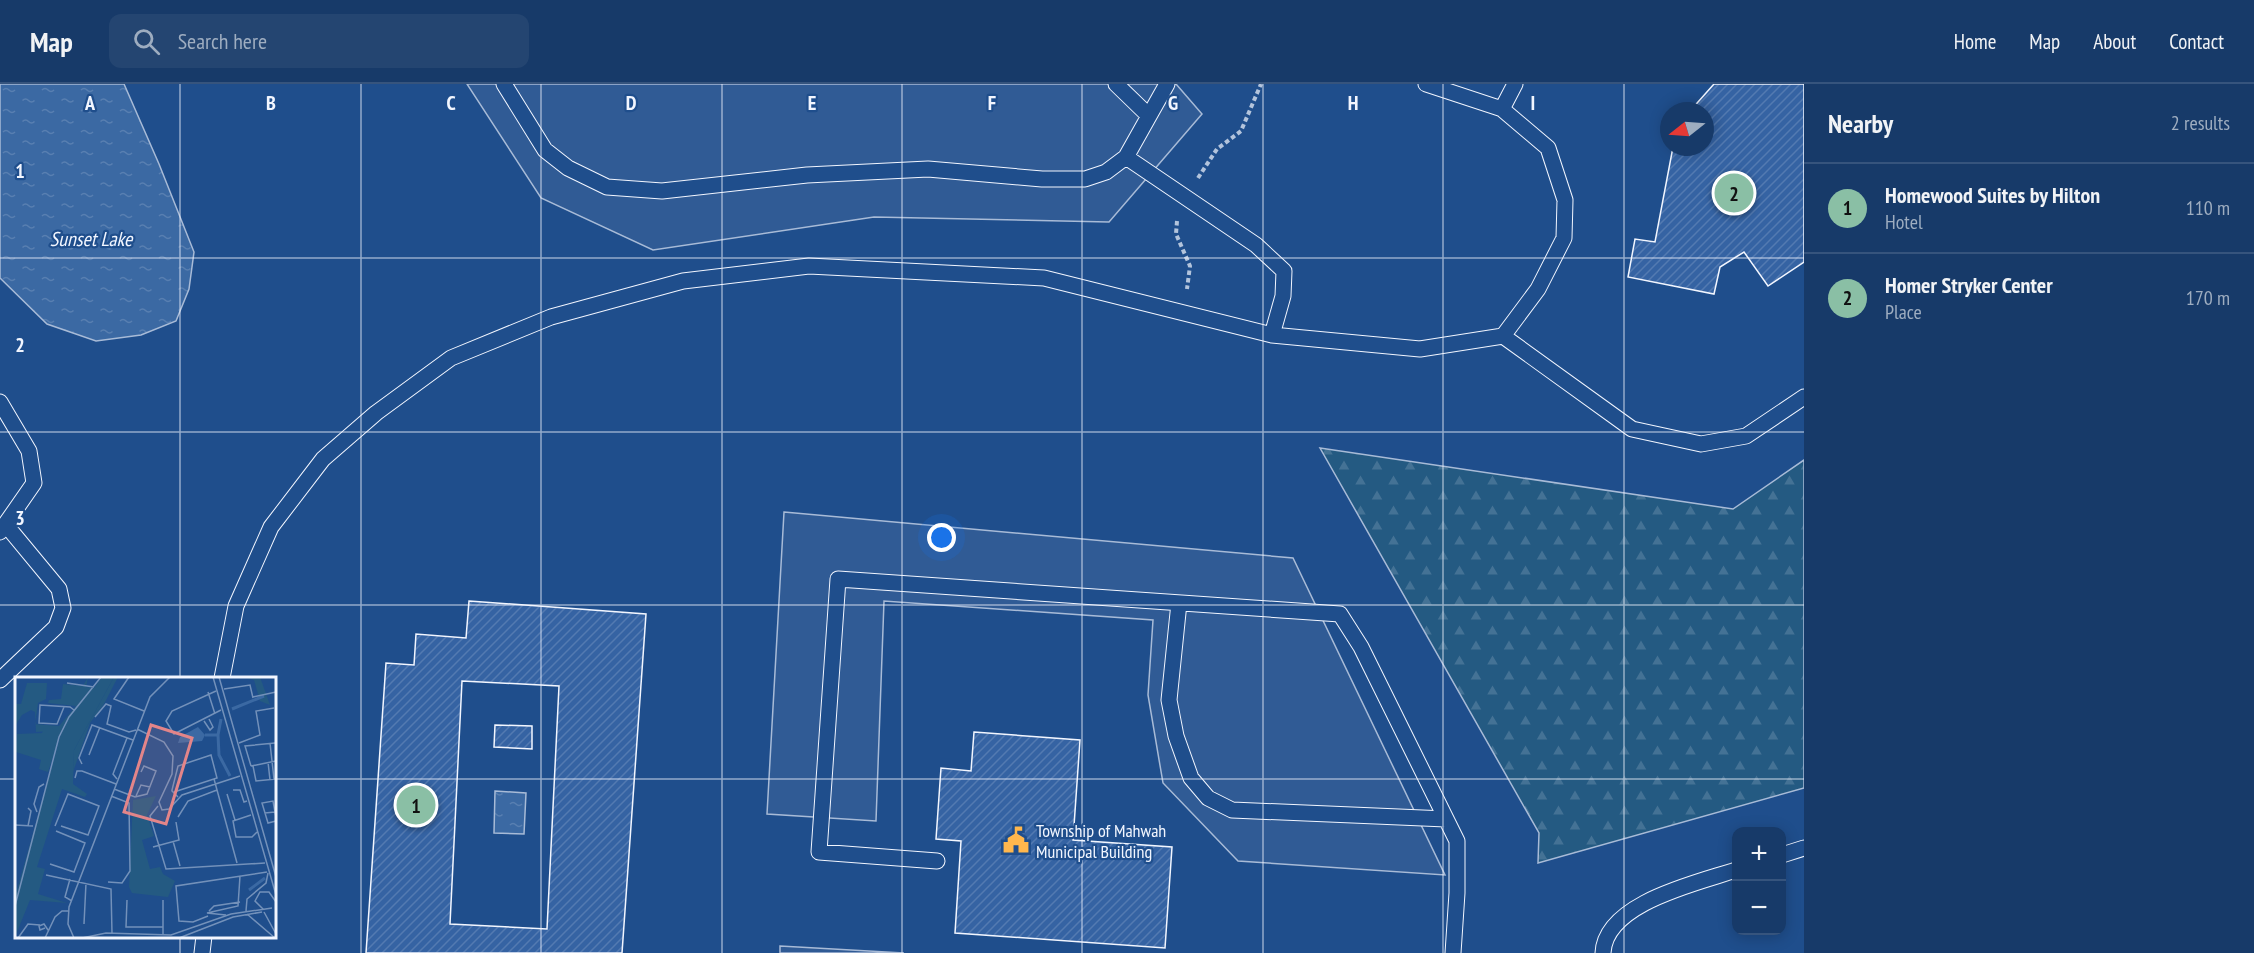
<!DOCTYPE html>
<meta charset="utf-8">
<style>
:root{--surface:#173a69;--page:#244571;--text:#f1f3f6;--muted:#9eadc0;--line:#36547d;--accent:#8abfa5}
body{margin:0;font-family:"PT Sans Narrow",sans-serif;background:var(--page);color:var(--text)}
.controls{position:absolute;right:18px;bottom:18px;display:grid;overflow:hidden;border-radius:12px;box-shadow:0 3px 15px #0003}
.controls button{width:54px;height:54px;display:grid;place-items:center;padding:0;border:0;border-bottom:2px solid var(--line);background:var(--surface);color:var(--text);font:30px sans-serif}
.compass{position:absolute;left:1660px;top:18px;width:54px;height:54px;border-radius:50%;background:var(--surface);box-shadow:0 3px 15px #0003;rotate:253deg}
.you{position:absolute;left:942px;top:454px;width:21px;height:21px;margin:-15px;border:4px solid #fff;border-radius:50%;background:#1a73e8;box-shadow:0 0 0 9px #1a73e833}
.badge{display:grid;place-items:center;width:39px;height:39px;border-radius:50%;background:var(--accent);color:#111;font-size:20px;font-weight:700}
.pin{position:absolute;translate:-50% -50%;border:3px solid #fff;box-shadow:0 2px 6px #0006}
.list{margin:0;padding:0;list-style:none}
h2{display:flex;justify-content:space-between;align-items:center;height:78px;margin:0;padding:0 24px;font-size:26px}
h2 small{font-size:20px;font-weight:400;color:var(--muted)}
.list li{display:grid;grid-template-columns:39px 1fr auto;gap:18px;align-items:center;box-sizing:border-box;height:90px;padding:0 24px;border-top:2px solid var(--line)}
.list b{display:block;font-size:22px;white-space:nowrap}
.list p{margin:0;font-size:20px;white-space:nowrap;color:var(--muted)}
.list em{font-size:20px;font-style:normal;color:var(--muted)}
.icon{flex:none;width:33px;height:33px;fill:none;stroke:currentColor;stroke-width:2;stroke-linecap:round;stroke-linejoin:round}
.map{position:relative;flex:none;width:1804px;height:869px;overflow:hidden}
header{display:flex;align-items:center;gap:36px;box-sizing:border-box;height:84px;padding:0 30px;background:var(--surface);border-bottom:2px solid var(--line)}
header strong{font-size:28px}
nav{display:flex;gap:33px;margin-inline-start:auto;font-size:21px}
.search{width:420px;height:54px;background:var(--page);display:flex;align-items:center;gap:15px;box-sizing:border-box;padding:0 21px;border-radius:12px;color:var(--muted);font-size:22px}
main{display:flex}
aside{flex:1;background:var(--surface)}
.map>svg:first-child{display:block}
.forest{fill:url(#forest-firs);stroke:#a8bbd7;stroke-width:1.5}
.parking{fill:#305b95;stroke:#a8bbd7;stroke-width:1.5}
.water{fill:url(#water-ripples);stroke:#a8bbd7;stroke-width:1.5}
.building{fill:url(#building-hatch);stroke:#f2f6ff;stroke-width:1.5;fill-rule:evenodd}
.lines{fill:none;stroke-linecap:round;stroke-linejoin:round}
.service-casing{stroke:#f2f6ff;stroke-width:17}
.path{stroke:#b3c4dc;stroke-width:4;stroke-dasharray:4.5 3;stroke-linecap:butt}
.service{stroke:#1f4e8c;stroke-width:15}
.grid{fill:none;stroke:#f2f6ff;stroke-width:1.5;stroke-opacity:0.55}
.labels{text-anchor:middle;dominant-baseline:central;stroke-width:4.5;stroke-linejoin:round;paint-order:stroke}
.poi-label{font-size:18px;fill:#f2f6ff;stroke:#1f4e8c;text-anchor:start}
.water-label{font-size:20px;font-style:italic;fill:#f2f6ff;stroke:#1f4e8c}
.inset-river{fill:none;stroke:#3b69a3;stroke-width:3}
.inset-road{fill:none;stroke:#7391ba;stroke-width:1.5}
.view{fill:#e38589;fill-opacity:0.15;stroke:#e38589;stroke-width:3}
.inset-edge{fill:none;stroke:#f2f6ff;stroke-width:3}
.grid-label{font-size:20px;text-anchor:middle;font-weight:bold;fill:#f2f6ff;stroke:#1f4e8c;stroke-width:4.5;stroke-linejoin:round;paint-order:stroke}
</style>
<header>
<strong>Map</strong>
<div class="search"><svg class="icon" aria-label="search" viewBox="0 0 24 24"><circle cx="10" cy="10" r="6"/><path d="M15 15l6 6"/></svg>Search here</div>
<nav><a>Home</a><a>Map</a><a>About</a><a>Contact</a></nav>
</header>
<main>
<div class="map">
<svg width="1804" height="869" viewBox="0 0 1804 869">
<defs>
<pattern id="forest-firs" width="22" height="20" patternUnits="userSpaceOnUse" patternTransform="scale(1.5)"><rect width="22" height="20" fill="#245a82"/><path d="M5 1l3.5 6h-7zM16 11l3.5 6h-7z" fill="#447295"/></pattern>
<pattern id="water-ripples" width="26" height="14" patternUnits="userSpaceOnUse" patternTransform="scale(1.5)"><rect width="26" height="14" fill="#3b69a3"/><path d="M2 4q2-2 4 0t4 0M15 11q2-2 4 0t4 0" fill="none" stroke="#587fb1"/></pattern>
<pattern id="building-hatch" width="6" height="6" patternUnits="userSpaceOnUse" patternTransform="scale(1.5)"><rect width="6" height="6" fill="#3563a3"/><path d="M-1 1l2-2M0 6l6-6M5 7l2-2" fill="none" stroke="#537ab1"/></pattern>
</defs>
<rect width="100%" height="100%" fill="#1f4e8c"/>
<path class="forest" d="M1320,364L1733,425L1804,376V704L1538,779L1539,749Z"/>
<path class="parking" d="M467,0H1176L1202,30L1109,138L874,133L653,166L541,114Z
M784,428L1293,474L1445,791L1238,777L1163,699L1148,611L1153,536L884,517L876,737L767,730Z
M780,862L904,869H780Z"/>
<path class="water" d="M0,0H124L159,80L194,168L189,205L176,237L141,251L96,257L47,240L0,194Z
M495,707L526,709L524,750L494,749Z"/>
<path class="building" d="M1714,0H1804V178L1768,202L1744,168L1720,183L1714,210L1628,193L1635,155L1655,158L1673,63H1705V27H1690Z
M469,517L646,530L622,869H366L386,579L414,581L416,550L466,554ZM462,597L559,602L547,845L450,840Z
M495,641L532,642V665L494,663Z
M974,648L1080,656L1073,756L1172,763L1165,864L955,849L961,757L936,755L941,684L971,687Z"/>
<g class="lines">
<g class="service-casing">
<path id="service" d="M504,0L545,66L568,84L607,103L662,107L807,91L928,85L1042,95H1085L1106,88L1126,73L1167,0
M1116,0L1149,32
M1502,25L1515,0
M1126,73L1256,161L1284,187L1283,212L1272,251
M1503,252L1632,345L1701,360L1746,352L1804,313
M0,318L29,367L34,399L0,448
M1179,519L1169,616L1176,652L1191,694L1208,714L1232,726L1446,735
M222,594L236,522L271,443L323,375L376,329L451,274L551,233L683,197L809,182L1044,194L1272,251L1420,265L1503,252L1538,205L1564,154L1565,116L1548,64L1502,25L1426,0
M0,596L56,543L63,524L59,505L6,441
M1782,771L1804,764
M937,777L819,768L838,495L1340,530L1361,563L1457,757V809L1453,869
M202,869L204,852
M1603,869C1605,819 1697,799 1736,786"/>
</g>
<path class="path" d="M1198,94L1217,65L1241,47L1261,0
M1177,137L1176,150L1190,182L1187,205"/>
<use href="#service" class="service"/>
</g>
<path class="grid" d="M180,0V594M361,0V869M541,0V869M722,0V869M902,0V869M1082,0V869M1263,0V869M1443,0V869M1624,0V869M0,174H1804M0,348H1804M0,521H1804M0,695H16M274,695H1804M180,852V869"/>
<defs>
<g id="civic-bare" transform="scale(2.07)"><path d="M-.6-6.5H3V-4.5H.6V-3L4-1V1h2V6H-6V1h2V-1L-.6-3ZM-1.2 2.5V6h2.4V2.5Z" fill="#ffb74d" stroke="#1f4e8c" stroke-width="2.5" paint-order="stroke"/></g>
</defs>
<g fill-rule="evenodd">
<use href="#civic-bare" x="1016" y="756"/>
</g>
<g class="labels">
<g class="poi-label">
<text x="1036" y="746">Township of Mahwah<tspan x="1036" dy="21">Municipal Building</tspan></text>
</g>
<g class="water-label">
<text x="91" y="155">Sunset Lake</text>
</g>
</g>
<g transform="translate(15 593)">
<rect width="261" height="261" fill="#1f4e8c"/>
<path d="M99,0H103L89,27L75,46L58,95L59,73Z" fill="#245a82"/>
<path d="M73,0L71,10L79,11L87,0H99L59,73L58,107L72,117L70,120L47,112L22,190L30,192L23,217L52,226L15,223L0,260V220L47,53L21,55L20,35L16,33L7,38L0,49V27H6L12,6H32L31,22L23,26L20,47L44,49L61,29L33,26L34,23L46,22L48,7L68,9ZM228,0H245L255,28L245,24L239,3ZM141,119L132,138L139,159L127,163L135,192L145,190L148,197L160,204L153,220L117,216L114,210L118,123Z" fill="#245a82"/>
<path d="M29,51L47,53L33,95L24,92L26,83L1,75L0,80L2,57L27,56Z" fill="#245a82"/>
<path d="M183,50L190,58L187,64L163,66L165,60Z" fill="#3b69a3"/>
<path class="inset-river" d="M217,32L249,19M190,58H203L206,42M203,58L204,78L215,99M234,213L250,201"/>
<path class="inset-road" d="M114,0L99,22L129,34M198,0L261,218M204,0L261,200M52,6L79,10M209,12L235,8L238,21M201,14L157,34L151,44L159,57L206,33M261,14V78M193,15L200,37M238,20L261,15M49,30L42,47L24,46L25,28L55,30L59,33M80,40L91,27L96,29L92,47L114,55L121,53M189,44L195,53L198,50L194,42M122,52L149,65L158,79L157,97L144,125L147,133L154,132L167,118L225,99M224,66L245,58L241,34L259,31M255,66L259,102M74,78L85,50M253,85L255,103M67,87L64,81L77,48L118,63M236,89L230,69L260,66M236,89L261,84M238,89L241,104L261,102M60,101L62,94H67L101,107M102,102L98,97L112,61M199,102L222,186M99,112L120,120L132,117L141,94L129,89L126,95M218,113H225L229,125L232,124M159,115L202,101L196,78L163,89L157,113V114L163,120M212,117L220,143M121,119L126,108L135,110M143,129L135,139L151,192L250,186M22,135L19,127L24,110L29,107M261,135H260L250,136L247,126L258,124L260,135L261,140M250,136L253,146L261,144M236,138L218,144L221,160H237L242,155M163,140L173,124L202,113M0,148L18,149M13,149L16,134L13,131M40,149L53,117L84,129L73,158L46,149M158,164L165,189M138,170L164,163L161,145M35,187L59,195L70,166L41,154M31,198L96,212L97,256M55,202L50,220L57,224M93,205L107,206L115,194L114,126L96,119M112,223L111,250H148M0,229L44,60L54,40L86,0M248,232L240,224L245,215H254L261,225M194,234L199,229L225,225M231,234L232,222L251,206L253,196M249,235L261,257M232,237L260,261M211,238L192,236L223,229L225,199M193,239L178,245L164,244L161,209L252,195M69,247L71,206M30,251L25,253L24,249L29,247L33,253M148,257V223M3,261L13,247L25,248M30,261L40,240L47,234H53M59,261L53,247L54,230L135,20L155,0M67,261L91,256L156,258L216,237L257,231M83,261H102M164,261L218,240L247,235"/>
<path class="view" d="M136,48L177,61L151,147L109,135Z"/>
<rect width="261" height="261" class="inset-edge"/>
</g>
<g class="grid-label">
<text x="90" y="26">A</text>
<text x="271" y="26">B</text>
<text x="451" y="26">C</text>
<text x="631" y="26">D</text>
<text x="812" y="26">E</text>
<text x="992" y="26">F</text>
<text x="1173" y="26">G</text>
<text x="1353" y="26">H</text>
<text x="1533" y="26">I</text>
<text x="20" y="94">1</text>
<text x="20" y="268">2</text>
<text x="20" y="441">3</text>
</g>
</svg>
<div class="controls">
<button>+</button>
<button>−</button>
</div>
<svg class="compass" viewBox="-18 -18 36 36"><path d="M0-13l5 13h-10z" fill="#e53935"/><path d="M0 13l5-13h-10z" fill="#9eadc0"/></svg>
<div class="you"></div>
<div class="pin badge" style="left:416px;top:721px">1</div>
<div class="pin badge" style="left:1734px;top:109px">2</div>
</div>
<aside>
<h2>Nearby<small>2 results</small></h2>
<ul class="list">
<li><span class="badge">1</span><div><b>Homewood Suites by Hilton</b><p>Hotel</p></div><em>110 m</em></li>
<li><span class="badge">2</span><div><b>Homer Stryker Center</b><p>Place</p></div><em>170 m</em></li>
</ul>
</aside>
</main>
